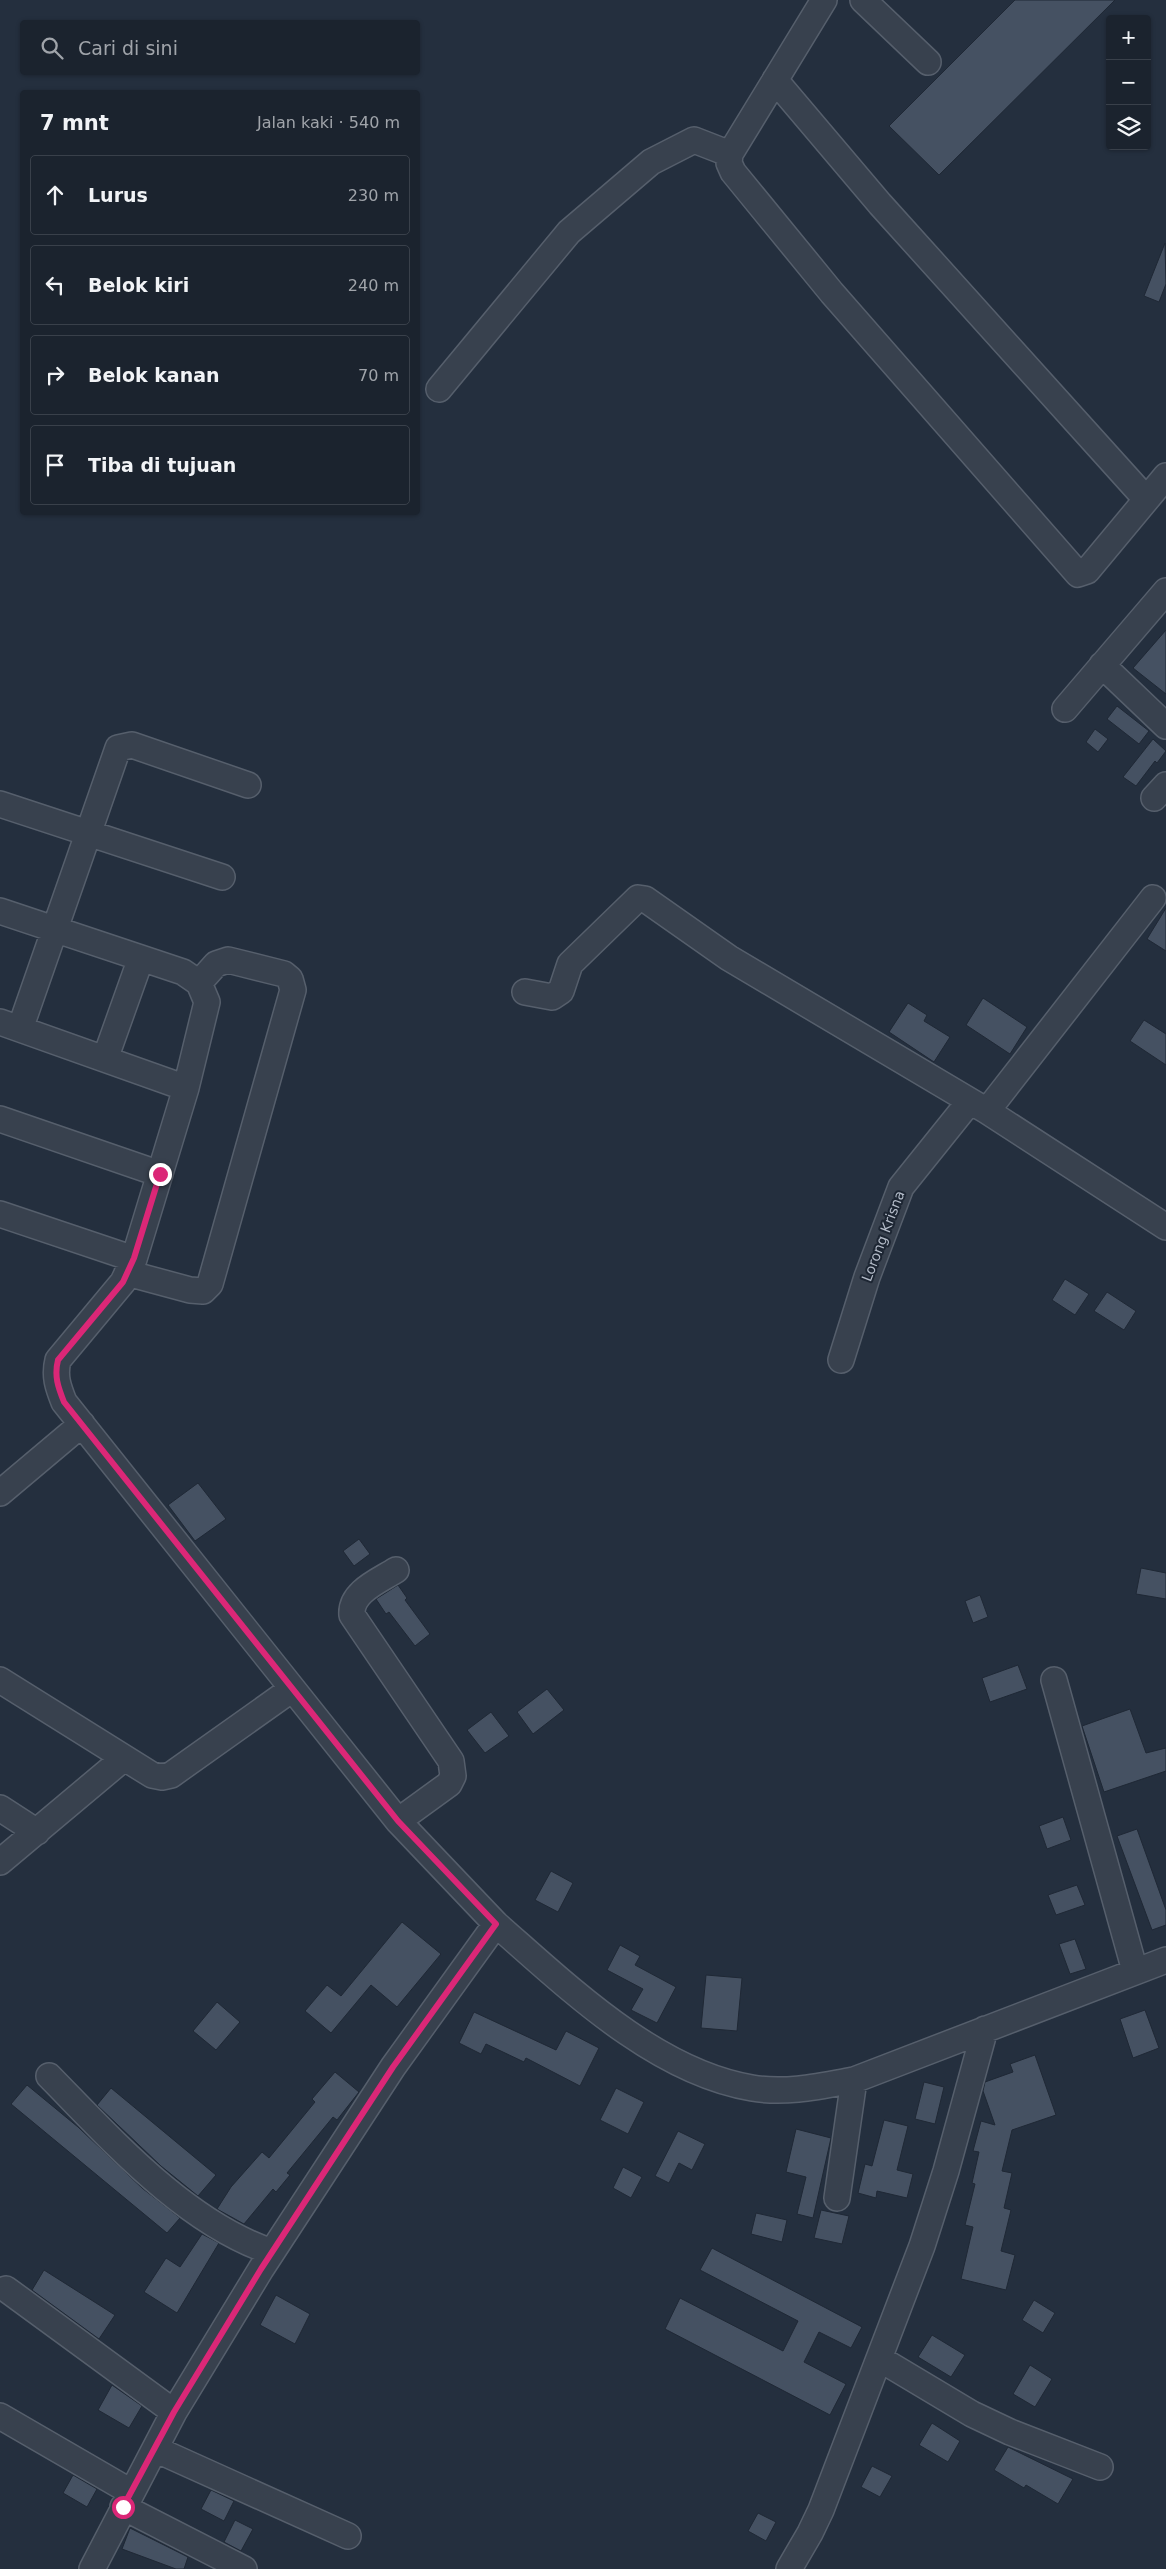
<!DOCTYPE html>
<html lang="id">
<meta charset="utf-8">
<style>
:root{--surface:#1b232e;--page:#282f3a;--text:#f1f3f6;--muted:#a0a4aa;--line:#39404a}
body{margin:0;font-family:"DejaVu Sans",sans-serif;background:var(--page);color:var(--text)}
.controls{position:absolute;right:15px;top:15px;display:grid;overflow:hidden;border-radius:5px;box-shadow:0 1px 4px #0004}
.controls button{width:45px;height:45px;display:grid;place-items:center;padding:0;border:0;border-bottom:1px solid var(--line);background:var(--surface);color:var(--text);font:25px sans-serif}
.stop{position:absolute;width:15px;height:15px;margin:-11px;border:4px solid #db2777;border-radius:50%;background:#fff}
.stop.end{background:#db2777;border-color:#fff;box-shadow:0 1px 5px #0008}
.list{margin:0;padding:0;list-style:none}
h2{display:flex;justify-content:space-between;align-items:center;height:65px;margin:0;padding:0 20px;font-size:21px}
h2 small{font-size:16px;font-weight:400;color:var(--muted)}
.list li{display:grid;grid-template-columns:32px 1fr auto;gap:15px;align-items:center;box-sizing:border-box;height:80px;margin:0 10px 10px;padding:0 10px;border:1px solid var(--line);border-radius:5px}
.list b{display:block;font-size:19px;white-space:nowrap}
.list em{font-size:16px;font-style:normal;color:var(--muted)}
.icon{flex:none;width:28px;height:28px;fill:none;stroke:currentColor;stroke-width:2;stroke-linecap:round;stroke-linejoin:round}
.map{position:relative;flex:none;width:1166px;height:2569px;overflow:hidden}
.search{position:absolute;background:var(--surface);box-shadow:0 1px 4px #0004;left:20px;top:20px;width:400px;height:55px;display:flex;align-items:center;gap:12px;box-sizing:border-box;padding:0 18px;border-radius:5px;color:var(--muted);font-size:19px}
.panel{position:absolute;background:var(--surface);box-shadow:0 1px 4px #0004;left:20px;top:90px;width:400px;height:425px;border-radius:5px}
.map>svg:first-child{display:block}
.building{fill:#455162;stroke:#1f2835}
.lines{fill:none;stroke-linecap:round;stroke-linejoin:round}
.minor-casing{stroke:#565f6c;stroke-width:28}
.minor{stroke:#38414e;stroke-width:25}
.route{stroke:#db2777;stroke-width:6}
.labels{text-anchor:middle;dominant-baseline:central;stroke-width:4;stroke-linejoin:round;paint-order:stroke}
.street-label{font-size:14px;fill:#b4bcc9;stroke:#1d2633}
</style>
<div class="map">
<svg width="1166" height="2569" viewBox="0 0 1166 2569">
<rect width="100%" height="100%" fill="#242f3e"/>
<path class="building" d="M1015,0H1115L939,175L889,126Z
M1165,243L1166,284L1159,302L1144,296Z
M1166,630V694L1133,668Z
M1117,706L1149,731L1139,744L1107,719Z
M1095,729L1108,739L1098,752L1086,742Z
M1153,739L1166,751L1157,763L1155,761L1136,786L1123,777Z
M1166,908V951L1147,939Z
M983,998L1027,1027L1010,1054L966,1025Z
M908,1003L927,1015L924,1021L950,1037L934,1062L889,1032Z
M1144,1020L1166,1034V1065L1130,1041Z
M1065,1279L1089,1294L1075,1315L1052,1300Z
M1107,1292L1136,1311L1124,1330L1094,1311Z
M198,1483L226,1519L195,1541L168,1505Z
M359,1539L370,1554L354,1566L343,1551Z
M1141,1568L1166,1573V1599L1136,1594Z
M398,1585L407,1598L405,1600L430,1634L415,1646L389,1612L386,1614L376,1599Z
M980,1595L988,1617L973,1623L965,1601Z
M1018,1665L1027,1689L990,1702L982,1678Z
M547,1689L564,1710L533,1734L517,1712Z
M1130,1709L1146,1753L1166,1748V1771L1104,1792L1082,1726Z
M491,1712L509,1736L485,1753L467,1730Z
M1063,1817L1071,1840L1047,1849L1039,1826Z
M1137,1829L1166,1910V1925L1152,1930L1117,1836Z
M551,1871L573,1883L558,1912L535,1900Z
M1077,1885L1085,1905L1056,1915L1048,1895Z
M402,1922L441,1954L397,2007L371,1985L331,2033L305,2011L327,1985L341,1996Z
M1075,1939L1086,1969L1070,1974L1059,1944Z
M620,1945L640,1956L635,1965L676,1987L657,2023L631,2010L643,1989L607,1970Z
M706,1975L742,1978L737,2031L701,2028Z
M217,2002L240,2022L216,2050L193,2031Z
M1145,2010L1159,2048L1133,2058L1120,2019Z
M474,2012L556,2050L566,2031L599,2048L580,2086L526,2058L524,2062L486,2044L481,2054L459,2043Z
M1035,2055L1056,2115L1012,2130L1002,2171L1012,2173L1004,2208L1011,2210L1001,2251L1015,2255L1006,2290L961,2279L973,2227L965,2225L975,2184L972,2183L979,2152L973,2151L981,2121L995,2125L983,2091L985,2082L1013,2072L1010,2064Z
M335,2072L359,2092L337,2120L333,2117L287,2173L290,2175L276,2192L273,2189L244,2224L217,2209L231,2187L262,2152L269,2158L315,2102L312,2099Z
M924,2082L944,2087L935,2124L915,2119Z
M27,2085L78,2127L142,2188L180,2218L167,2233L11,2104Z
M111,2088L216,2175L198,2196L161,2166L97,2105Z
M616,2088L644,2102L628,2134L600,2120Z
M884,2120L908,2126L897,2170L913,2174L907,2198L877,2191L876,2198L858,2193L865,2164L872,2166Z
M796,2129L831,2138L813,2218L797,2214L806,2177L786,2172Z
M678,2131L705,2144L692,2170L679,2163L669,2183L655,2176Z
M623,2167L642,2177L631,2198L613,2188Z
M821,2210L849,2216L842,2244L814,2238Z
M756,2213L787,2220L782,2242L751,2234Z
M202,2234L219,2243L177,2313L144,2292L166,2258L180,2267Z
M712,2248L862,2327L851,2348L819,2332L804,2362L846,2384L830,2415L665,2329L680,2298L783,2351L798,2321L700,2270Z
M44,2270L115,2315L99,2339L32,2290Z
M276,2295L310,2314L295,2344L260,2325Z
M1034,2300L1055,2313L1043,2333L1022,2320Z
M932,2335L965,2355L951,2377L918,2357Z
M1030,2365L1052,2379L1035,2407L1013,2394Z
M112,2385L142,2406L129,2428L98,2410Z
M932,2423L960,2441L948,2462L919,2445Z
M1008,2447L1073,2479L1058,2504L1026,2485L1024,2488L994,2470Z
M872,2466L892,2476L880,2497L861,2487Z
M73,2475L97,2489L87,2507L63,2493Z
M211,2490L234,2501L224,2521L201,2509Z
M758,2513L776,2522L766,2541L748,2531Z
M235,2520L253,2529L241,2551L224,2542Z
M130,2528L188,2557L184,2569H176L122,2549Z"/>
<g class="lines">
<g class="minor-casing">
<path id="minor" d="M824,0L730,154L729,163L733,172L832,293L1078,574L1087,571L1166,476
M863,0L928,62
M775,80L880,204L1146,499
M439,389L569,232L651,162L694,140L730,154
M1102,665L1166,726
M1065,709L1166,591
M1154,798L1166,785
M0,804L222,877
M0,911L183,972L199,983L207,1002L186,1088L134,1259L123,1282L58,1360C54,1376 58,1387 64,1402L398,1821L496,1924
M525,992L552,997L561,991L570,964L638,898L645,899L729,958L987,1111L1166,1227
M0,1022L186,1088
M20,1029L118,748L132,745L248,785
M105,1059L141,958
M987,1111L1153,898
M0,1119L160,1174
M0,1214L134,1259
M127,1273L190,1290L203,1291L210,1284L293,990L290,979L284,974L228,960L216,964L199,983
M841,1360L867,1277L901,1187L970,1101
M0,1493L82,1424
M396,1570C379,1581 350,1592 352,1615L451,1761L453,1776L449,1784L398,1821
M0,1680L152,1775L162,1777L171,1775L292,1689
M1054,1680L1135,1971
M0,1808L37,1832
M0,1862L124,1758
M49,2076C112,2140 185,2223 272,2252
M837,2198L854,2080
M6,2289L174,2412
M880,2359L972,2414L1010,2432L1100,2467
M0,2416L131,2492
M155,2449L348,2536
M123,2507L244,2569
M92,2569L174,2412L261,2269L393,2067L496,1924C568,1987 655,2072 752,2088C786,2094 821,2086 854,2080L1166,1960
M789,2569L810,2533L821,2510L922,2246L946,2171L985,2029"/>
</g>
<use href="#minor" class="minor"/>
</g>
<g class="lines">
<path class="route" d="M123,2507L174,2412L261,2269L393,2067L496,1924L398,1821L64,1402C58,1387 54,1376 58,1360L123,1282L134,1258L160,1174"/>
</g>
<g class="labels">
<g class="street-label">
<text transform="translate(883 1236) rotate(-69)">Lorong Krisna</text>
</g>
</g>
</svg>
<div class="controls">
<button>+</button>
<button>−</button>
<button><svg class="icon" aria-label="layers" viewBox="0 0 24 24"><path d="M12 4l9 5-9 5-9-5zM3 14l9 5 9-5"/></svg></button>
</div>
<div class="stop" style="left:123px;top:2507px"></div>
<div class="stop end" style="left:160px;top:1174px"></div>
<div class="search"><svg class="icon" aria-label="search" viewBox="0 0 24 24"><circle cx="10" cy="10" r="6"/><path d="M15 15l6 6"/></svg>Cari di sini</div>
<section class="panel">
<h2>7 mnt<small>Jalan kaki · 540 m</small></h2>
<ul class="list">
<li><svg class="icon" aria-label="ahead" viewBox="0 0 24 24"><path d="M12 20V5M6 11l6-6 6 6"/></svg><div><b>Lurus</b></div><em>230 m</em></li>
<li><svg class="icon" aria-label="left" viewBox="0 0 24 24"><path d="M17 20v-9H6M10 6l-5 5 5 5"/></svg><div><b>Belok kiri</b></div><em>240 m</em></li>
<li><svg class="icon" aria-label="right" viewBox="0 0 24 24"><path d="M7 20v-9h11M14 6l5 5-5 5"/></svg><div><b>Belok kanan</b></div><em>70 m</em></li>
<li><svg class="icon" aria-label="arrive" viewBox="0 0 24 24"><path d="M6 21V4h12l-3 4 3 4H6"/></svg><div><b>Tiba di tujuan</b></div></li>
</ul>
</section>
</div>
